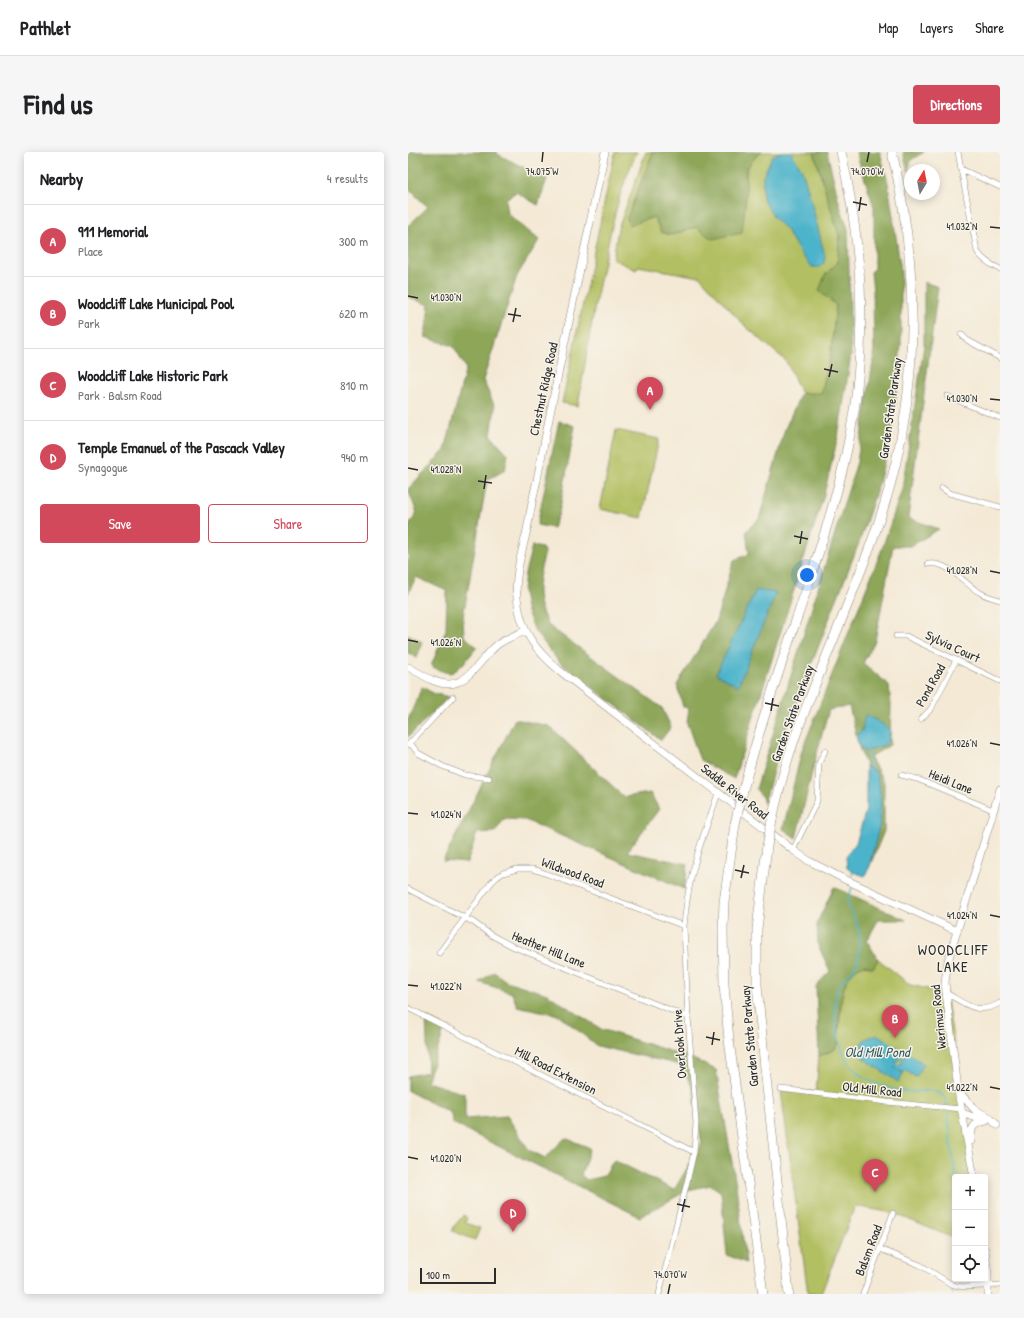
<!DOCTYPE html>
<meta charset="utf-8">
<style>
:root{--surface:#fff;--page:#f6f6f6;--text:#202124;--muted:#757577;--line:#e0e0e0;--accent:#d1495b}
body{margin:0;font-family:"Patrick Hand",sans-serif;background:var(--page);color:var(--text)}
.controls{position:absolute;right:12px;bottom:12px;display:grid;overflow:hidden;border-radius:4px;box-shadow:0 2px 10px #0003}
.controls button{width:36px;height:36px;display:grid;place-items:center;padding:0;border:0;border-bottom:1px solid var(--line);background:var(--surface);color:var(--text);font:20px sans-serif}
.compass{position:absolute;left:496px;top:12px;width:36px;height:36px;border-radius:50%;background:var(--surface);box-shadow:0 2px 10px #0003;rotate:10deg}
.scale{position:absolute;left:12px;bottom:10px;width:76px;box-sizing:border-box;padding-left:4px;border:2px solid #2b2b2b;border-top:0;font-size:11px;line-height:14px;white-space:nowrap;color:#2b2b2b;-webkit-text-stroke:3px #f7f3e8;paint-order:stroke}
.you{position:absolute;left:399px;top:423px;width:14px;height:14px;margin:-10px;border:3px solid #fff;border-radius:50%;background:#1a73e8;box-shadow:0 0 0 6px #1a73e833}
.badge{display:grid;place-items:center;width:26px;height:26px;border-radius:50%;background:var(--accent);color:#fff;font-size:13px;font-weight:700}
.pin{position:absolute;translate:-50% -33px;filter:drop-shadow(0 1px 2px #0008)}
.pin::after{content:'';position:absolute;top:21px;width:14px;height:12px;background:inherit;clip-path:polygon(0 0,100% 0,50% 100%)}
.list{margin:0;padding:0;list-style:none}
h2{display:flex;justify-content:space-between;align-items:center;height:52px;margin:0;padding:0 16px;font-size:17px}
h2 small{font-size:13px;font-weight:400;color:var(--muted)}
.list li{display:grid;grid-template-columns:26px 1fr auto;gap:12px;align-items:center;box-sizing:border-box;height:72px;padding:0 16px;border-top:1px solid var(--line)}
.list b{display:block;font-size:15px;white-space:nowrap}
.list p{margin:0;font-size:13px;white-space:nowrap;color:var(--muted)}
.list em{font-size:13px;font-style:normal;color:var(--muted)}
.actions{display:flex;gap:8px;padding:12px 16px}
.actions a{flex:1;padding:9px 0;border:1px solid var(--accent);border-radius:4px;text-align:center;font-size:14px;color:var(--accent)}
.actions .main{background:var(--accent);color:#fff}
.icon{flex:none;width:22px;height:22px;fill:none;stroke:currentColor;stroke-width:2;stroke-linecap:round;stroke-linejoin:round}
.map{position:relative;flex:none;width:592px;height:1142px;overflow:hidden;border-radius:4px}
header{display:flex;align-items:center;gap:24px;box-sizing:border-box;height:56px;padding:0 20px;background:var(--surface);border-bottom:1px solid var(--line)}
header strong{font-size:19px}
nav{display:flex;gap:22px;margin-inline-start:auto;font-size:14px}
.intro{display:flex;align-items:center;justify-content:space-between;box-sizing:border-box;height:96px;padding:0 24px}
h1{margin:0;font-size:28px}
.button{padding:10px 18px;border-radius:4px;background:var(--accent);color:#fff;font-size:14px;font-weight:700}
main{display:flex;gap:24px;padding:0 24px}
aside{flex:1;background:var(--surface);border-radius:4px;box-shadow:0 2px 10px #0003}
.map>svg:first-child{display:block}
.green{fill:#b2bf62;stroke:#6e7546}
.forest{fill:#8da658;stroke:#5c6842}
.water{fill:#4bb3ca;stroke:#3b6f7a}
.lines{fill:none;stroke-linecap:round;stroke-linejoin:round}
.stream{stroke:#4bb3ca;stroke-width:1.5}
.street-casing{stroke:#908a80;stroke-width:6}
.secondary-casing{stroke:#908a80;stroke-width:8}
.highway-casing{stroke:#908a80;stroke-width:10}
.street{stroke:#fff;stroke-width:5}
.secondary{stroke:#fff;stroke-width:7}
.highway{stroke:#fff;stroke-width:9}
.highway-bridge-casing{stroke:#908a80;stroke-width:10;stroke-linecap:butt}
.highway-bridge{stroke:#fff;stroke-width:9}
.ticks{fill:none;stroke:#2b2b2b;stroke-width:1.5}
.labels{text-anchor:middle;dominant-baseline:central;stroke-width:3;stroke-linejoin:round;paint-order:stroke}
.street-label{font-size:13px;fill:#2b2b2b;stroke:#f7f3e8}
.water-label{font-size:14px;font-style:italic;fill:#365b63;stroke:#f7f3e8}
.quarter-label{font-size:15px;letter-spacing:1px;fill:#2b2b2b;stroke:#f7f3e8}
.ticks-label{font-size:10px;text-anchor:middle;fill:#2b2b2b;stroke:#f7f3e8;stroke-width:3;stroke-linejoin:round;paint-order:stroke}
</style>
<header>
<strong>Pathlet</strong>
<nav><a>Map</a><a>Layers</a><a>Share</a></nav>
</header>
<div class="intro"><h1>Find us</h1><a class="button">Directions</a></div>
<main>
<aside>
<h2>Nearby<small>4 results</small></h2>
<ul class="list">
<li><span class="badge">A</span><div><b>911 Memorial</b><p>Place</p></div><em>300 m</em></li>
<li><span class="badge">B</span><div><b>Woodcliff Lake Municipal Pool</b><p>Park</p></div><em>620 m</em></li>
<li><span class="badge">C</span><div><b>Woodcliff Lake Historic Park</b><p>Park · Balsm Road</p></div><em>810 m</em></li>
<li><span class="badge">D</span><div><b>Temple Emanuel of the Pascack Valley</b><p>Synagogue</p></div><em>940 m</em></li>
</ul>
<div class="actions"><a class="main">Save</a><a>Share</a></div>
</aside>
<div class="map">
<svg width="592" height="1142" viewBox="0 0 592 1142">
<rect width="100%" height="100%" fill="#f7f3e8"/>
<filter id="ink" filterUnits="userSpaceOnUse"><feTurbulence type="fractalNoise" baseFrequency=".025" numOctaves="2"/><feDisplacementMap in="SourceGraphic" scale="8" xChannelSelector="R" yChannelSelector="G"/><feConvolveMatrix kernelMatrix="1 2 1 2 8 2 1 2 1" color-interpolation-filters="sRGB"/></filter>
<filter id="wash" filterUnits="userSpaceOnUse"><feTurbulence type="fractalNoise" baseFrequency=".012" numOctaves="4" result="noise"/><feDisplacementMap in="SourceGraphic" scale="16" xChannelSelector="R" yChannelSelector="G"/><feGaussianBlur stdDeviation="0.9" result="paint"/><feColorMatrix in="noise" values="0 0 0 0 0 0 0 0 0 0 0 0 0 0 0 0 0 1.4 0 .05"/><feComposite in="paint" operator="in"/></filter>
<g filter="url(#wash)">
<rect width="100%" height="100%" fill="#f4e9d5"/>
<path class="green" d="M207,0H229C212,35 204,72 196,110C185,158 178,206 170,254L154,251Z
M238,0H245L219,66L222,73L246,65L264,83L288,75L338,45C338,26 335,11 354,0H406L431,83L430,110L417,123L428,153L422,207L413,242L393,241L378,209L336,173L292,125L230,114L228,118L205,107L210,77Z
M208,278L251,287L234,366L192,357Z
M470,807L502,833L538,841L566,1025H547V1078L543,1085L485,1061L447,1054L413,1142H400L373,939L408,940L411,904L426,898L430,893L434,840L436,832L447,817L457,813L465,816Z
M56,1063L59,1066L57,1071L72,1076L67,1088L44,1079L47,1073Z"/>
<path class="forest" d="M0,0H89V2L139,27L130,53L108,40L98,47L100,62L131,88L109,124L75,228L87,255L83,284L100,302L97,318L79,328L55,465L56,484L69,495C63,502 50,521 41,521C35,520 29,517 23,514L38,478L39,439L8,425L0,442V375L9,361L0,337L37,298L58,216L45,194L17,185L21,153L0,145V73H1L20,55L5,41L0,35Z
M245,0H354L348,4L338,17V45L334,81L304,87L288,75L263,83L253,80L246,65L221,73L219,66Z
M406,0H419L432,54L440,77L443,203L430,285L415,346L326,627L292,608L279,571L281,556L275,555L269,533L308,469L326,408L341,402L338,379L351,367L377,277L393,241H413L422,207L428,153L411,139L417,123L430,110L431,84Z
M448,0H472L480,31L493,119V193L485,272L471,331L452,388L373,590L356,652L354,645L348,637L449,310L466,204L465,139L463,120L466,117V55Z
M495,0H516L503,8L500,19Z
M516,130L530,135L500,366L531,377L503,394H485L467,489L455,511L481,533L483,552L482,593L462,605L476,630V679L461,716C469,682 479,654 467,619L458,614L451,595L441,554L421,558C408,600 399,643 388,686L375,677L394,598L474,397L494,337L516,194Z
M151,269L167,274L151,361L145,376L129,373Z
M124,394L134,396L137,401C129,429 125,448 141,474L254,556L263,575L253,588L151,510L127,479L118,457L115,439L117,421Z
M0,482L14,490L9,506L0,501Z
M14,535L25,541L41,545L0,585V568Z
M107,567L141,574L216,645L242,641L251,657L219,700L280,712L276,737L117,668L96,667L87,680L69,681L59,711L35,709Z
M426,735L498,768H470L459,789L470,807L465,816L457,813C454,814 451,815 448,817C430,829 431,872 430,893L426,898L411,904L408,834L422,819L410,793L409,771Z
M86,820L98,829L139,842L193,877L283,906L308,918L328,1033L338,1111L319,1103L313,1040L303,1033L280,1038L232,1065L44,971L43,961L0,939V924L20,920L18,865L37,875L19,930L57,942V967L99,964L121,998L137,1006L157,986L182,996L173,1023L179,1028L196,1024L206,1008L266,1038L294,992L285,937L273,913L189,894L151,863L109,854L104,841L71,830Z"/>
<path class="water" d="M374,0H383L394,18L401,41L417,104L416,111L412,115H404L393,102L378,78L366,66L355,47V25L364,4Z
M348,438L368,441L330,534L308,522Z
M457,564C466,566 476,572 482,579C480,593 480,592 467,596C464,597 461,599 458,599C451,599 450,589 448,584L454,579Z
M458,614L467,619L471,632L473,648L472,672L461,716L457,724L445,720L439,716L438,704L448,691L458,658Z
M470,883L497,900L493,907H491L490,909L488,908L487,910L492,913L499,901L516,912L508,925L498,919L496,921L486,915L495,922L490,930L455,906C451,889 453,887 470,883Z"/>
<g class="lines">
<path class="stream" d="M459,598L463,617
M444,723L446,719
M444,736L439,749C443,758 450,773 452,783C453,789 451,807 448,813C445,821 435,826 431,834C423,851 429,888 437,905C449,928 480,938 504,940C512,940 521,937 529,940C535,942 538,948 539,953
M540,957L543,992L548,1025
M546,1127L547,1120
M544,1140L545,1142"/>
</g>
</g>
<g filter="url(#ink)">
<g class="lines">
<g class="street-casing">
<path id="street" d="M550,0L553,17L569,99C574,108 583,113 592,117
M553,17L592,35
M553,182L559,188L592,206
M539,244L592,266
M534,336L541,341L592,355
M520,412C541,409 555,431 571,440C577,444 585,446 592,448
M488,484H498L592,529
M513,567L523,557L548,508
M2,591L10,601L34,614L57,623L81,626
M0,593L45,545
M493,623L509,627L585,658
M385,698L409,649L411,611L417,599
M0,737L65,770L83,783L106,795L280,865
M31,801L83,731L89,725L95,721L109,717H124L131,719L276,774
M538,841C558,852 569,864 592,851
M0,856L286,1000
M373,937L479,950L553,957
M472,1097L512,1113L543,1132L549,1134L557,1135L592,1133
M251,1142L279,1030L286,1000L288,971L280,865L276,774C278,753 281,731 287,711C293,687 303,664 310,641
M455,1142L485,1061"/>
</g>
<g class="secondary-casing">
<path id="secondary" d="M197,0C174,109 150,218 129,328C125,344 122,361 119,378C114,400 106,424 109,446C113,480 127,498 152,519L385,698L401,709L434,726L549,779
M0,515C12,521 26,532 40,532C60,533 75,504 89,493C97,487 107,483 117,479
M552,941L567,958L581,965L589,973
M554,961L577,969
M563,989C563,975 564,972 578,969
M566,1025L551,945L538,841L537,830L540,809L592,637
M577,1098L580,1123V1142"/>
</g>
<g class="highway-casing">
<path id="highway" d="M334,642C353,568 379,496 403,424C419,375 434,327 443,277C460,184 454,91 433,0
M364,668C370,641 377,614 386,588C414,509 451,433 476,354C512,239 512,117 484,0
M327,672L316,750L315,777L316,833L321,888L355,1142
M359,694L349,777V833L357,916L381,1142"/>
</g>
<use href="#street" class="street"/>
<use href="#secondary" class="secondary"/>
<use href="#highway" class="highway"/>
<g class="highway-bridge-casing">
<path id="highway-bridge" d="M327,672L334,642
M359,694L364,668"/>
</g>
<use href="#highway-bridge" class="highway-bridge"/>
</g>
</g>
<path class="ticks" d="M134,10L135,0M459,10L461,0M445,50L459,53M451,59L453,45M582,75L592,76M0,144L10,146M100,162L113,164M105,170L108,156M416,217L430,220M421,225L424,212M582,247L592,248M0,316L10,318M70,329L84,331M76,337L78,323M386,384L400,387M392,392L394,379M582,419L592,421M0,488L10,490M357,551L371,554M363,559L365,546M582,591L592,593M0,661L10,662M327,718L341,721M333,726L336,713M582,763L592,765M0,833L10,834M298,885L312,888M304,893L306,880M582,935L592,937M0,1005L10,1007M269,1052L282,1055M274,1060L277,1047M260,1142L262,1132"/>
<g class="labels">
<g class="street-label">
<text transform="translate(135 237) rotate(-78)">Chestnut Ridge Road</text>
<text transform="translate(482 256) rotate(-82)">Garden State Parkway</text>
<text transform="translate(545 494) rotate(25)">Sylvia Court</text>
<text transform="translate(522 533) rotate(-61)">Pond Road</text>
<text transform="translate(384 561) rotate(-70)">Garden State Parkway</text>
<text transform="translate(543 629) rotate(22)">Heidi Lane</text>
<text transform="translate(327 639) rotate(38)">Saddle River Road</text>
<text transform="translate(165 720) rotate(20)">Wildwood Road</text>
<text transform="translate(141 797) rotate(22)">Heather Hill Lane</text>
<text transform="translate(530 865) rotate(-96)">Werimus Road</text>
<text transform="translate(341 884) rotate(-95)">Garden State Parkway</text>
<text transform="translate(271 892) rotate(-94)">Overlook Drive</text>
<text transform="translate(148 918) rotate(27)">Mill Road Extension</text>
<text transform="translate(464 937) rotate(6)">Old Mill Road</text>
<text transform="translate(460 1098) rotate(-69)">Balsm Road</text>
</g>
<g class="water-label">
<text x="469" y="899">Old Mill Pond</text>
</g>
<g class="quarter-label">
<text x="545" y="797">WOODCLIFF<tspan x="545" dy="17">LAKE</tspan></text>
</g>
</g>
<g class="ticks-label">
<text x="134" y="23">74.075°W</text>
<text x="459" y="23">74.070°W</text>
<text x="554" y="78">41.032°N</text>
<text x="38" y="149">41.030°N</text>
<text x="554" y="250">41.030°N</text>
<text x="38" y="321">41.028°N</text>
<text x="554" y="422">41.028°N</text>
<text x="38" y="494">41.026°N</text>
<text x="554" y="595">41.026°N</text>
<text x="38" y="666">41.024°N</text>
<text x="554" y="767">41.024°N</text>
<text x="38" y="838">41.022°N</text>
<text x="554" y="939">41.022°N</text>
<text x="38" y="1010">41.020°N</text>
<text x="262" y="1126">74.070°W</text>
</g>
</svg>
<div class="controls">
<button>+</button>
<button>−</button>
<button><svg class="icon" aria-label="locate" viewBox="0 0 24 24"><circle cx="12" cy="12" r="6"/><path d="M12 2v4M12 18v4M2 12h4M18 12h4"/></svg></button>
</div>
<svg class="compass" viewBox="-18 -18 36 36"><path d="M0-13l5 13h-10z" fill="#e53935"/><path d="M0 13l5-13h-10z" fill="#757577"/></svg>
<div class="scale">100 m</div>
<div class="you"></div>
<div class="pin badge" style="left:242px;top:258px">A</div>
<div class="pin badge" style="left:487px;top:886px">B</div>
<div class="pin badge" style="left:467px;top:1040px">C</div>
<div class="pin badge" style="left:105px;top:1080px">D</div>
</div>
</main>
